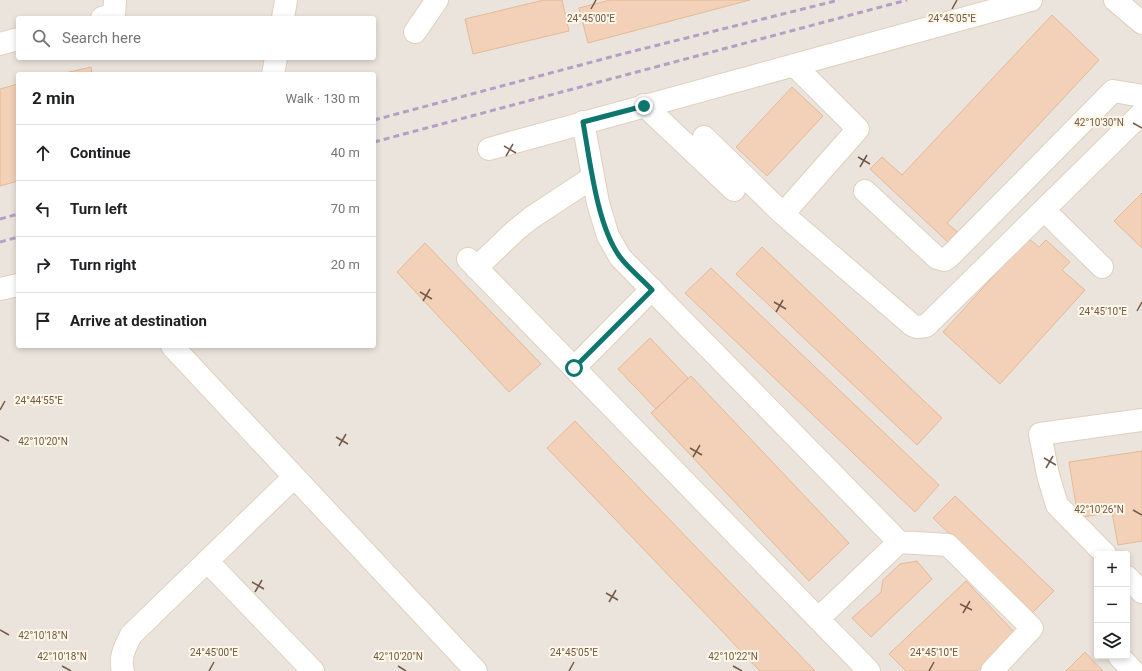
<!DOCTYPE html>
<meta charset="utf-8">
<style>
:root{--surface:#fff;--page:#f6f6f6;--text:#202124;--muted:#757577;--line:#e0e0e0}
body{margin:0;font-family:Roboto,sans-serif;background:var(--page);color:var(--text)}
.controls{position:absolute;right:12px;bottom:12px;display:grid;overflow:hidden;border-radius:4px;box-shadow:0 2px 6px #0003}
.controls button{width:36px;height:36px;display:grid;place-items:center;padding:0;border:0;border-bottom:1px solid var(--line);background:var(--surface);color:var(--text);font:20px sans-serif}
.stop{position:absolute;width:12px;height:12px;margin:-9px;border:3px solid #0f766e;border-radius:50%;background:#fff}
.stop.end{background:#0f766e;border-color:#fff;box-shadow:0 1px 4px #0008}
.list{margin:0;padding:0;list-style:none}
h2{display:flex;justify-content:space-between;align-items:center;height:52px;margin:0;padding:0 16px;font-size:17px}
h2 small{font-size:13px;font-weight:400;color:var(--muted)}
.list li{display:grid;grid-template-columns:26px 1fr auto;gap:12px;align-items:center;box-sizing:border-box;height:56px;padding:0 16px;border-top:1px solid var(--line)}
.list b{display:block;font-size:15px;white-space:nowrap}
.list em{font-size:13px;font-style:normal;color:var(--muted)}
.icon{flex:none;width:22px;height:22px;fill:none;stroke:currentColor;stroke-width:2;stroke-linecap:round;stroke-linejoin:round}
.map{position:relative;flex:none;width:1142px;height:671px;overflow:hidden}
.search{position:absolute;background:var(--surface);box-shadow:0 2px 6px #0003;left:16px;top:16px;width:360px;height:44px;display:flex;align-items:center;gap:10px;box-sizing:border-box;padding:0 14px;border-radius:4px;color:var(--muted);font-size:15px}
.panel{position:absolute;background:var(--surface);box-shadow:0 2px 6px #0003;left:16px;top:72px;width:360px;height:276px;border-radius:4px}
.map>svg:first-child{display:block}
.industrial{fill:#ebe4dc;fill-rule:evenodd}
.building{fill:#f2d1b8;stroke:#e5b998}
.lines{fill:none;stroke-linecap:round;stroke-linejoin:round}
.minor-casing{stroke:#e0cfbc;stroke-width:24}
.minor{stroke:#fff;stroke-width:22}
.rail{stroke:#b5a0c5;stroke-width:3;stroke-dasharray:6 4;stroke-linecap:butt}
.route{stroke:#0f766e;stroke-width:5}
.ticks{fill:none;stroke:#735947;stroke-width:1.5}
.ticks-label{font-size:10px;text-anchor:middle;fill:#735947;stroke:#fff7e7;stroke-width:4;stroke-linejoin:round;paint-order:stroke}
</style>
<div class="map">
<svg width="1142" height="671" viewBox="0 0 1142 671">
<rect width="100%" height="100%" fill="#fcf3e0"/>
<path class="industrial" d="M0,0H1142V671H0ZM18,18H374V58H18ZM18,74H374V346H18ZM1097,554H1127V656H1097Z"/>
<path class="building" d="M544,0H562L569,31L473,54L465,19Z
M610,0H750L588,43L579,8Z
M1052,15L1099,60L947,223L961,235L951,245L870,169L882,157L902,175Z
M91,67L92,74H61Z
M18,84V181L0,186V89Z
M792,87L823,116L767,176L736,147Z
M1142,193V248L1114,221Z
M1028,238L1039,247L1046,240L1070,262L1062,270L1085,290L1000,384L943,332Z
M425,243L541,364L509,392L397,272Z
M762,247L942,418L917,445L736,274Z
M711,268L939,485L915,512L685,293Z
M650,338L688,378L656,409L618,369Z
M691,376L849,543L809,581L651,413Z
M575,421L815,671H760L547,448Z
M1142,451V541L1118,545L1112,512L1078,518L1069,462Z
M955,496L1054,591L1032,613L933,518Z
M917,561L932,579L871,637L852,618L881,592L883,580L900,564Z
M966,581L1016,634L977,671H906L889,654Z
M1085,652L1103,671H1066Z"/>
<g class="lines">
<g class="minor-casing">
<path id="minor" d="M1115,0L1142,23
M102,18L114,15L115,0
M283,18L286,0
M415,32L437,0
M0,44L18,39
M273,74L276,58
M644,105L734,190
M583,122L598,203L608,236L620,257L899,542
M704,137L783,214L858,129L794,65
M489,149L1031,0
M865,191L937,258L944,260L950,256L1113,91L1142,96
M1044,210L1102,267
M783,214L912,325L917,327L926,326L1142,113
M468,259L869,671
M476,268L516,230L531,218L593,177
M0,289L18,285
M172,346L476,671
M574,368L652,289
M1105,554L1057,505L1048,475L1040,434L1142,420
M207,561L313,671
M1127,577L1142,592
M818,619L899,542L948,545L1032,628L992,671
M1119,656L1133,671
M123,671C119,658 125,647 131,635L294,477"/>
</g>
<use href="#minor" class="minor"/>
<path class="rail" d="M374,120L622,54L839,0
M374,142L907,0
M0,219L18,214
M0,242L18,237"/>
</g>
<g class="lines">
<path class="route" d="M574,368L652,290C642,279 629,269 620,257C597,226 590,161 583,122L644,106"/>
</g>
<path class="ticks" d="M591,9L596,0M952,9L957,0M1133,123L1142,128M504,146L516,153M506,156L513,144M858,157L870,164M860,167L867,155M420,292L432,299M423,301L430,289M774,302L786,309M1137,311L1142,302M776,312L783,300M0,410L5,401M0,436L9,441M336,437L348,444M339,446L346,434M690,448L702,455M693,457L700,445M1044,458L1056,465M1046,468L1053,456M1133,510L1142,515M252,582L264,589M255,592L262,580M606,593L618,600M609,602L616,590M960,604L972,610M963,613L970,601M0,630L9,635M62,666L71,671M398,666L406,671M733,666L742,671M209,671L214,662M569,671L574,662M929,671L934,662"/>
<g class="ticks-label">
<text x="591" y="22">24°45'00"E</text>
<text x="952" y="22">24°45'05"E</text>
<text x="1099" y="126">42°10'30"N</text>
<text x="1103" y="315">24°45'10"E</text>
<text x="39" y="404">24°44'55"E</text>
<text x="43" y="445">42°10'20"N</text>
<text x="1099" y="513">42°10'26"N</text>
<text x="43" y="639">42°10'18"N</text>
<text x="214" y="656">24°45'00"E</text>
<text x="574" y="656">24°45'05"E</text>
<text x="934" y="656">24°45'10"E</text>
<text x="62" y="660">42°10'18"N</text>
<text x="398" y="660">42°10'20"N</text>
<text x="733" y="660">42°10'22"N</text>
</g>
</svg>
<div class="controls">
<button>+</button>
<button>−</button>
<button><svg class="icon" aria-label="layers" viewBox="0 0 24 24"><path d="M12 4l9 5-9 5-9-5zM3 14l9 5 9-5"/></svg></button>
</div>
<div class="stop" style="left:574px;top:368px"></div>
<div class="stop end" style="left:644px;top:106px"></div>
<div class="search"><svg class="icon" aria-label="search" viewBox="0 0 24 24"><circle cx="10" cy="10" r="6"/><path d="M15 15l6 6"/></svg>Search here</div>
<section class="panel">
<h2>2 min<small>Walk · 130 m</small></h2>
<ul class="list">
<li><svg class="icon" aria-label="ahead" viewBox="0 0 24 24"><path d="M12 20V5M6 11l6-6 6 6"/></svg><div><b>Continue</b></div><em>40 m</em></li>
<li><svg class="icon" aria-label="left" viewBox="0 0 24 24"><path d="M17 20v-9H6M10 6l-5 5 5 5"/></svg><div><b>Turn left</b></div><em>70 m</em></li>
<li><svg class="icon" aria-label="right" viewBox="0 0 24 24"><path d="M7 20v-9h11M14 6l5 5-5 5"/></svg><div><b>Turn right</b></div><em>20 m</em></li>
<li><svg class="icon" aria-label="arrive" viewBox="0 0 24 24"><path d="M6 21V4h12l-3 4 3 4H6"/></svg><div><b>Arrive at destination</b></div></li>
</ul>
</section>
</div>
